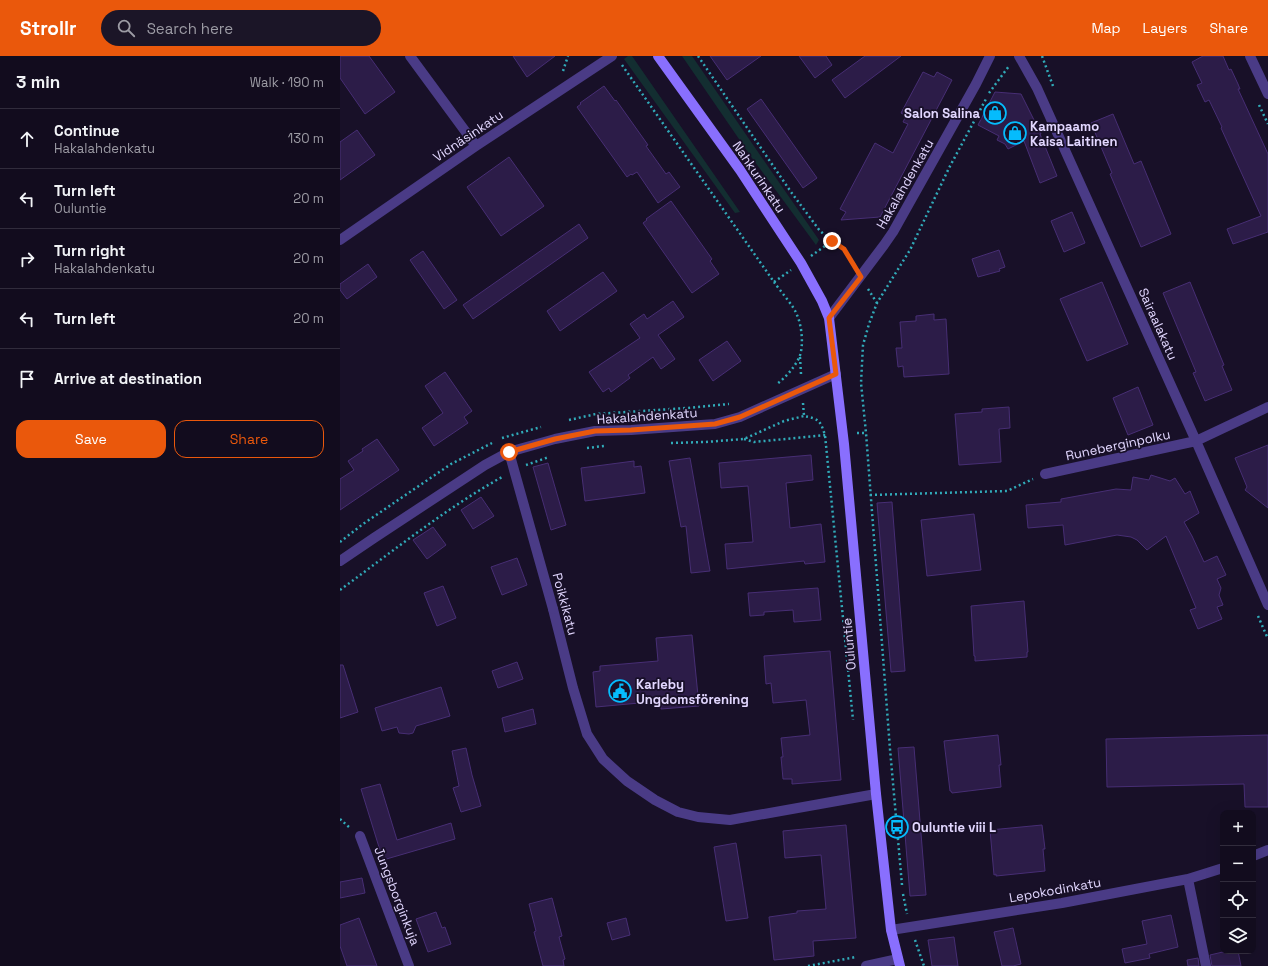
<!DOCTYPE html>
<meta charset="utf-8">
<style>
:root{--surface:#120c1e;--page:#1b1527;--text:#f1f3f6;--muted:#9c9ba4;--line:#312c3c;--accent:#ea580c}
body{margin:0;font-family:"Space Grotesk",sans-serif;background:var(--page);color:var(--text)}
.controls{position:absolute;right:12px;bottom:12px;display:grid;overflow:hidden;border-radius:8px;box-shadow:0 4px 16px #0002}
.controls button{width:36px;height:36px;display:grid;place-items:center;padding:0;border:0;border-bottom:1px solid var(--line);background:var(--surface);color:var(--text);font:20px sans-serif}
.stop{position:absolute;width:12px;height:12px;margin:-9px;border:3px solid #ea580c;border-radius:50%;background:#fff}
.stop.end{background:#ea580c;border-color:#fff;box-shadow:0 1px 4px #0008}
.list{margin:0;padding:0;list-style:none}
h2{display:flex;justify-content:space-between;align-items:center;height:52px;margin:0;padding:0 16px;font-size:17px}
h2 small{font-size:13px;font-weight:400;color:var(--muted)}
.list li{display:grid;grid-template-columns:26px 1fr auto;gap:12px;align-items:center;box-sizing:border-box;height:60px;padding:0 16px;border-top:1px solid var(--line)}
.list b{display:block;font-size:15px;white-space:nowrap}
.list p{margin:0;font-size:13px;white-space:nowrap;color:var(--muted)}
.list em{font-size:13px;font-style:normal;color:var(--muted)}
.actions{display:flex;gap:8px;padding:12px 16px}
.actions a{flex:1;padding:9px 0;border:1px solid var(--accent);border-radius:12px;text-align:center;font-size:14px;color:var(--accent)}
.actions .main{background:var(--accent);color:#fff}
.icon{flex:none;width:22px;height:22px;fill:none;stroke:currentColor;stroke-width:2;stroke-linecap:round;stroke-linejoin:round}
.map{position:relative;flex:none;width:928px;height:910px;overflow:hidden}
header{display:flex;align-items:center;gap:24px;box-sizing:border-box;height:56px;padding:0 20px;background:var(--accent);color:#fff}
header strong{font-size:19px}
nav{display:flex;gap:22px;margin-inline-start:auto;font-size:14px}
.search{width:280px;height:36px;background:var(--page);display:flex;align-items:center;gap:10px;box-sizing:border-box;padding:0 14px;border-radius:22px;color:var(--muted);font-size:15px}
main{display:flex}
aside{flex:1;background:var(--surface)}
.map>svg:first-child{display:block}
.green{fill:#132e31}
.building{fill:#2c1c48;stroke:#472e74}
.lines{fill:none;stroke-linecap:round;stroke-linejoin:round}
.path{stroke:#31abb9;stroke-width:2.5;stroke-dasharray:2 3;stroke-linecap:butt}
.service{stroke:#4a3b86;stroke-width:10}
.minor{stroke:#4a3b86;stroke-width:10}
.tertiary{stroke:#4a3b86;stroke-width:10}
.secondary{stroke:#896ffe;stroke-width:10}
.route{stroke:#ea580c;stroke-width:5}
.labels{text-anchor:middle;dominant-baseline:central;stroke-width:3.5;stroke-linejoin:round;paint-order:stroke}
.poi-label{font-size:13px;font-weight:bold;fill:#e2d7ff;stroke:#181028;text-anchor:start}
.street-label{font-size:13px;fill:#e2d7ff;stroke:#181028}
</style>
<header>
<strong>Strollr</strong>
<div class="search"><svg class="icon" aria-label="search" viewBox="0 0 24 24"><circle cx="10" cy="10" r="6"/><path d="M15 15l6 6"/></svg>Search here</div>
<nav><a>Map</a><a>Layers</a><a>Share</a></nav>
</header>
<main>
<aside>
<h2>3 min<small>Walk · 190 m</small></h2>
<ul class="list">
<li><svg class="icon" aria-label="ahead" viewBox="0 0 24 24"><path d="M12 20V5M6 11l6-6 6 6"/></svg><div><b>Continue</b><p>Hakalahdenkatu</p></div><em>130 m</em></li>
<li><svg class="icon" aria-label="left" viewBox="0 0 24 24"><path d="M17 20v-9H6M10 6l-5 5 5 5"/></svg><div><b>Turn left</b><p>Ouluntie</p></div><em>20 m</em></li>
<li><svg class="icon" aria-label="right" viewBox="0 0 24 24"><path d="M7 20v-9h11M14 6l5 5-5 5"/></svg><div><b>Turn right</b><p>Hakalahdenkatu</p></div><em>20 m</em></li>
<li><svg class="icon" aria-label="left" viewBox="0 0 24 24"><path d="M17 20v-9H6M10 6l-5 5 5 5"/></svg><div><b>Turn left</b></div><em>20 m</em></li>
<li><svg class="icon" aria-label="arrive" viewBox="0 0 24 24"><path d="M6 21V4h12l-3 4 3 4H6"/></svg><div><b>Arrive at destination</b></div></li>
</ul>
<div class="actions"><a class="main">Save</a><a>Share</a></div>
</aside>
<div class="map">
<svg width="928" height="910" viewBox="0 0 928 910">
<rect width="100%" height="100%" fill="#181028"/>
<path class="green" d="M288,0H292L400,156L395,157L284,3Z
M342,0H352L418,96L479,184L476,189L412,102Z"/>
<path class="building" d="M0,0H29L55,36L25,58L0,22Z
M173,0H215L187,21Z
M370,0H421L387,24Z
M459,0H486L492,9L475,22Z
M525,0H561L505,42L492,24Z
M863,0H883L889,14L891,13L898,28L900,33H898L928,98V176L893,188L887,173L921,160L881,72L882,71L869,44L865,46L857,29L862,27L852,6Z
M583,16L594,21L597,16L612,24L540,161L501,164L506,156L500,153L535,87L553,97L568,68L563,66L566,60L561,57Z
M264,30L275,45L276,44L308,89L306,90L326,118L329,116L340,131L318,147L297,116L292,119L291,118L287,121L237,51L241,48L240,47Z
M655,36L681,38L701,78H700L717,120L700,127L684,85L668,93L665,88L657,84L659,80L638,69Z
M421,43L477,122L463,132L407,53Z
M773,58L794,108L801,105L831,178L801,191L770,118L772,117L751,67Z
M17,74L35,99L0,124V86Z
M169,101L204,150L161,180L127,131Z
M331,145L372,203L370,205L379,218L352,237L303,167L307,164L306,163Z
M732,156L745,187L724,196L711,165Z
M239,168L248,182L133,263L123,249Z
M659,194L665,211L659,213L660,215L638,221L632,203Z
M83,195L117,244L104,253L70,204Z
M28,208L37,221L7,243L0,234V228Z
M263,216L277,235L220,275L207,255Z
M762,226L788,288L747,305L720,243Z
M850,226L884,309L882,310L892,334L865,345L853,317L856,316L823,237Z
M333,245L344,261L318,279L335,303L321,313L313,301L288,319L290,322L271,336L269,332L263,336L249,316L300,282L290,268L304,258L307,263Z
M594,258V264L606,263L609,318L564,321L563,310L558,311L556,292H562L560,266L576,265V260Z
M387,285L401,305L373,325L359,304Z
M105,316L132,355L124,361L128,367L94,390L82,372L103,357L85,330Z
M798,331L813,369L788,379L773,342Z
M669,351L670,372L659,373L661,406L619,409L615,358L642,356V353Z
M37,383L59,414L0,454V423L14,414L8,405L23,395L22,393Z
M928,389V452L905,434L907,431L895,402Z
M471,399L473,424L446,427L450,472L481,468L485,506L465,508L464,505L387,513L385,488L413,486L408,430L381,432L379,407Z
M350,402L370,515L351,517L346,470L341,471L329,405Z
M294,405V411L301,410L305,437L245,445L241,412Z
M208,407L226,469L211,474L193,411Z
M811,419L830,425L835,422L845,438L850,435L859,457L844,466L852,480L864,506L877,500L886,519L877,523L881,532L879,539L883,549L877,551L882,563L858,573L850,554L856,552L826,480L807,494L797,484L791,481L777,479L725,489L723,469L688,472L686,449L721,446V443L776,433L791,434L793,421L809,424Z
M141,441L154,460L133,473L121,454Z
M552,446L565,615L551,616L537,447Z
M634,458L641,514L587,520L581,464Z
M93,471L106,489L87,503L73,484Z
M177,502L187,529L162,539L151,511Z
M103,530L116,562L97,570L84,537Z
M478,532L481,564L454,566L453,554L424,556V559L410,560L408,537Z
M684,545L688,596H687V601L635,605V600H634L631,550Z
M352,579L359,650L321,653V645L256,651L253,616L260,615V610L318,605L316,582Z
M490,595L501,724L452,728V723H443L441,701H443L441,682L470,679L466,644L433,647L431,627L426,628L424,600Z
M177,606L183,623L158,632L152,615Z
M0,609H3L18,656L0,662Z
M101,631L110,660L76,670L73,677L69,678L59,677L57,671L42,675L35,652Z
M193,653L196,668L165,676L162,662Z
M658,679L661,709H659L661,731L612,737L611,735H610L604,685Z
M928,679V751H905L904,728L767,731L766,683Z
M574,691L586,839L570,840L558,692Z
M126,692L132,719L141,750L121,756L113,732L119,730L112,695Z
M40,728L57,784L111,767L115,783L43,804L21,733Z
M506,769L516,882L473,885L474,900L434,904L429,861L457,857V855L486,853L481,799L445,802L443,775Z
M702,769L705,793H703L705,815L656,820V818L654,819L650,774Z
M396,787L408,862L386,865L374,791Z
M22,822L25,837L0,842V826Z
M212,842L222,880L219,881L225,903L223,904L224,910H203L194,876L196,875L189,848Z
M96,856L102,872L105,871L111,888L88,896L76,863Z
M831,859L838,891L809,898L810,902L785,907L782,893L807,888L802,865Z
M19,862L37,910H7L0,890V869Z
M286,862L290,879L272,884L267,867Z
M673,872L681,908L673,910H662L654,876Z
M614,881L618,910H592L588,884Z
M887,895H898L901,910H872L870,899Z
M858,902L859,910H848L847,904Z"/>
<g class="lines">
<path class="path" d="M358,0L451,136L480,175L492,185L504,193L514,208
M702,0L713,30
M282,9L434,226C440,235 454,250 457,259C462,270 464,291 459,302C454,312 446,321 437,328
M223,15L228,0
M649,37L669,10
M919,49L928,68
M471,200L492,185
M434,226L451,214
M528,233L537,247
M460,301L461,318
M463,347L464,360C479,363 480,364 485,379L513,664
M229,364L256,358L347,352L389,348
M517,377H526
M162,382L201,371
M404,383L414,386L486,379
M331,387L365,386L404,383L444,365L464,360
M247,392L264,390
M186,409L209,401
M530,439L667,435L693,423
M0,486L23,468L111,408L152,387
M0,534C53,495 105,453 162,421
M918,560L928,583
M0,763L10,772
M562,829L550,693L526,377L521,327L523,289L529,268L537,247L570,194L609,112L646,43
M563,838L567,858
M575,884L584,910
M468,910L516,901"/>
<path class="service" d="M213,553L233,632L247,678L263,703L287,725L315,744L338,756L358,761L390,764L536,738"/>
<path class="minor" d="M70,0L131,83L136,90
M679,0L697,32L856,385L928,549
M910,0L928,38
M0,184L136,90L272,0
M169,396L213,553
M705,418L856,385L928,351
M20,780L69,910
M913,800L928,794
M848,823L866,910
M551,874L722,847L848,823L883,812
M526,910L558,903"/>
<path class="tertiary" d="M489,262L544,189L553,176L636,28L650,0
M0,505L34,482L145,409L169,396L215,383L255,375L291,374L375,368L400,361L496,318"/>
<path class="secondary" d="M318,0L400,114L461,207L482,245L489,262L504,388L536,738L551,874L560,910"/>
</g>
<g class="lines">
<path class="route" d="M169,396L215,383L255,375L291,374L375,368L400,361L496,318L489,262L521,221L504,193L492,185"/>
</g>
<defs>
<g id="shop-ring" transform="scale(1.15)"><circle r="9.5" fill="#181028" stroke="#05bcfd" stroke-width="1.5"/><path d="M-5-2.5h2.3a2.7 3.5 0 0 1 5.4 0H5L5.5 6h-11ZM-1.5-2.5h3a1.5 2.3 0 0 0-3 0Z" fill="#05bcfd"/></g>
<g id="civic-ring" transform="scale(1.15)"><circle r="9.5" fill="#181028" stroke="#05bcfd" stroke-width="1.5"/><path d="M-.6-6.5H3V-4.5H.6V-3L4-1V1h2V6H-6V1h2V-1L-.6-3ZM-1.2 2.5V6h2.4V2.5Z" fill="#05bcfd"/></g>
<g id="bus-ring" transform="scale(1.15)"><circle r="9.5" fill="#181028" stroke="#05bcfd" stroke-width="1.5"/><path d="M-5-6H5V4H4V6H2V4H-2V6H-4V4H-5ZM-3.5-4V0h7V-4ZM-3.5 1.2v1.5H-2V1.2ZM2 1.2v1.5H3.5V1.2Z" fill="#05bcfd"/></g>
</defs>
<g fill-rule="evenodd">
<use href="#shop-ring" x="655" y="57"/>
<use href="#shop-ring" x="675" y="77"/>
<use href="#civic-ring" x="280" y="635"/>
<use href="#bus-ring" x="557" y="771"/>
</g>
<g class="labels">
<g class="poi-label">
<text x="640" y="57" text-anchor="end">Salon Salina</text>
<text x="690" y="70">Kampaamo<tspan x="690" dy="15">Kaisa Laitinen</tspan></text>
<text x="296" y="628">Karleby<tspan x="296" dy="15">Ungdomsförening</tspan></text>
<text x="572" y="771">Ouluntie viii L</text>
</g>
<g class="street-label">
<text transform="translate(128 80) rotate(-34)">Vidnäsinkatu</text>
<text transform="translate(419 121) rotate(56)">Nahkurinkatu</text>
<text transform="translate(565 128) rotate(-60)">Hakalahdenkatu</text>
<text transform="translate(818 268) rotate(66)">Sairaalakatu</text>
<text transform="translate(307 360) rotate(-4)">Hakalahdenkatu</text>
<text transform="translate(778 389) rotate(-12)">Runeberginpolku</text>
<text transform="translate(225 548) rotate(75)">Poikkikatu</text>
<text transform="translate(509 588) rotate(-95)">Ouluntie</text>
<text transform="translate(715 834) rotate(-10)">Lepokodinkatu</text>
<text transform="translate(57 840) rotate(69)">Jungsborginkuja</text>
</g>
</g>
</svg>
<div class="controls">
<button>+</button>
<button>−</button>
<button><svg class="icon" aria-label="locate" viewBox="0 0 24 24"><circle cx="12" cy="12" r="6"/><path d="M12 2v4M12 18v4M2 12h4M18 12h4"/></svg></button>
<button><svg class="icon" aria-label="layers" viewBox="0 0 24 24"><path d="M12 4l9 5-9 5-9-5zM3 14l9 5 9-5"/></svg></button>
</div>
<div class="stop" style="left:169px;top:396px"></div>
<div class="stop end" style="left:492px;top:185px"></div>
</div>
</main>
